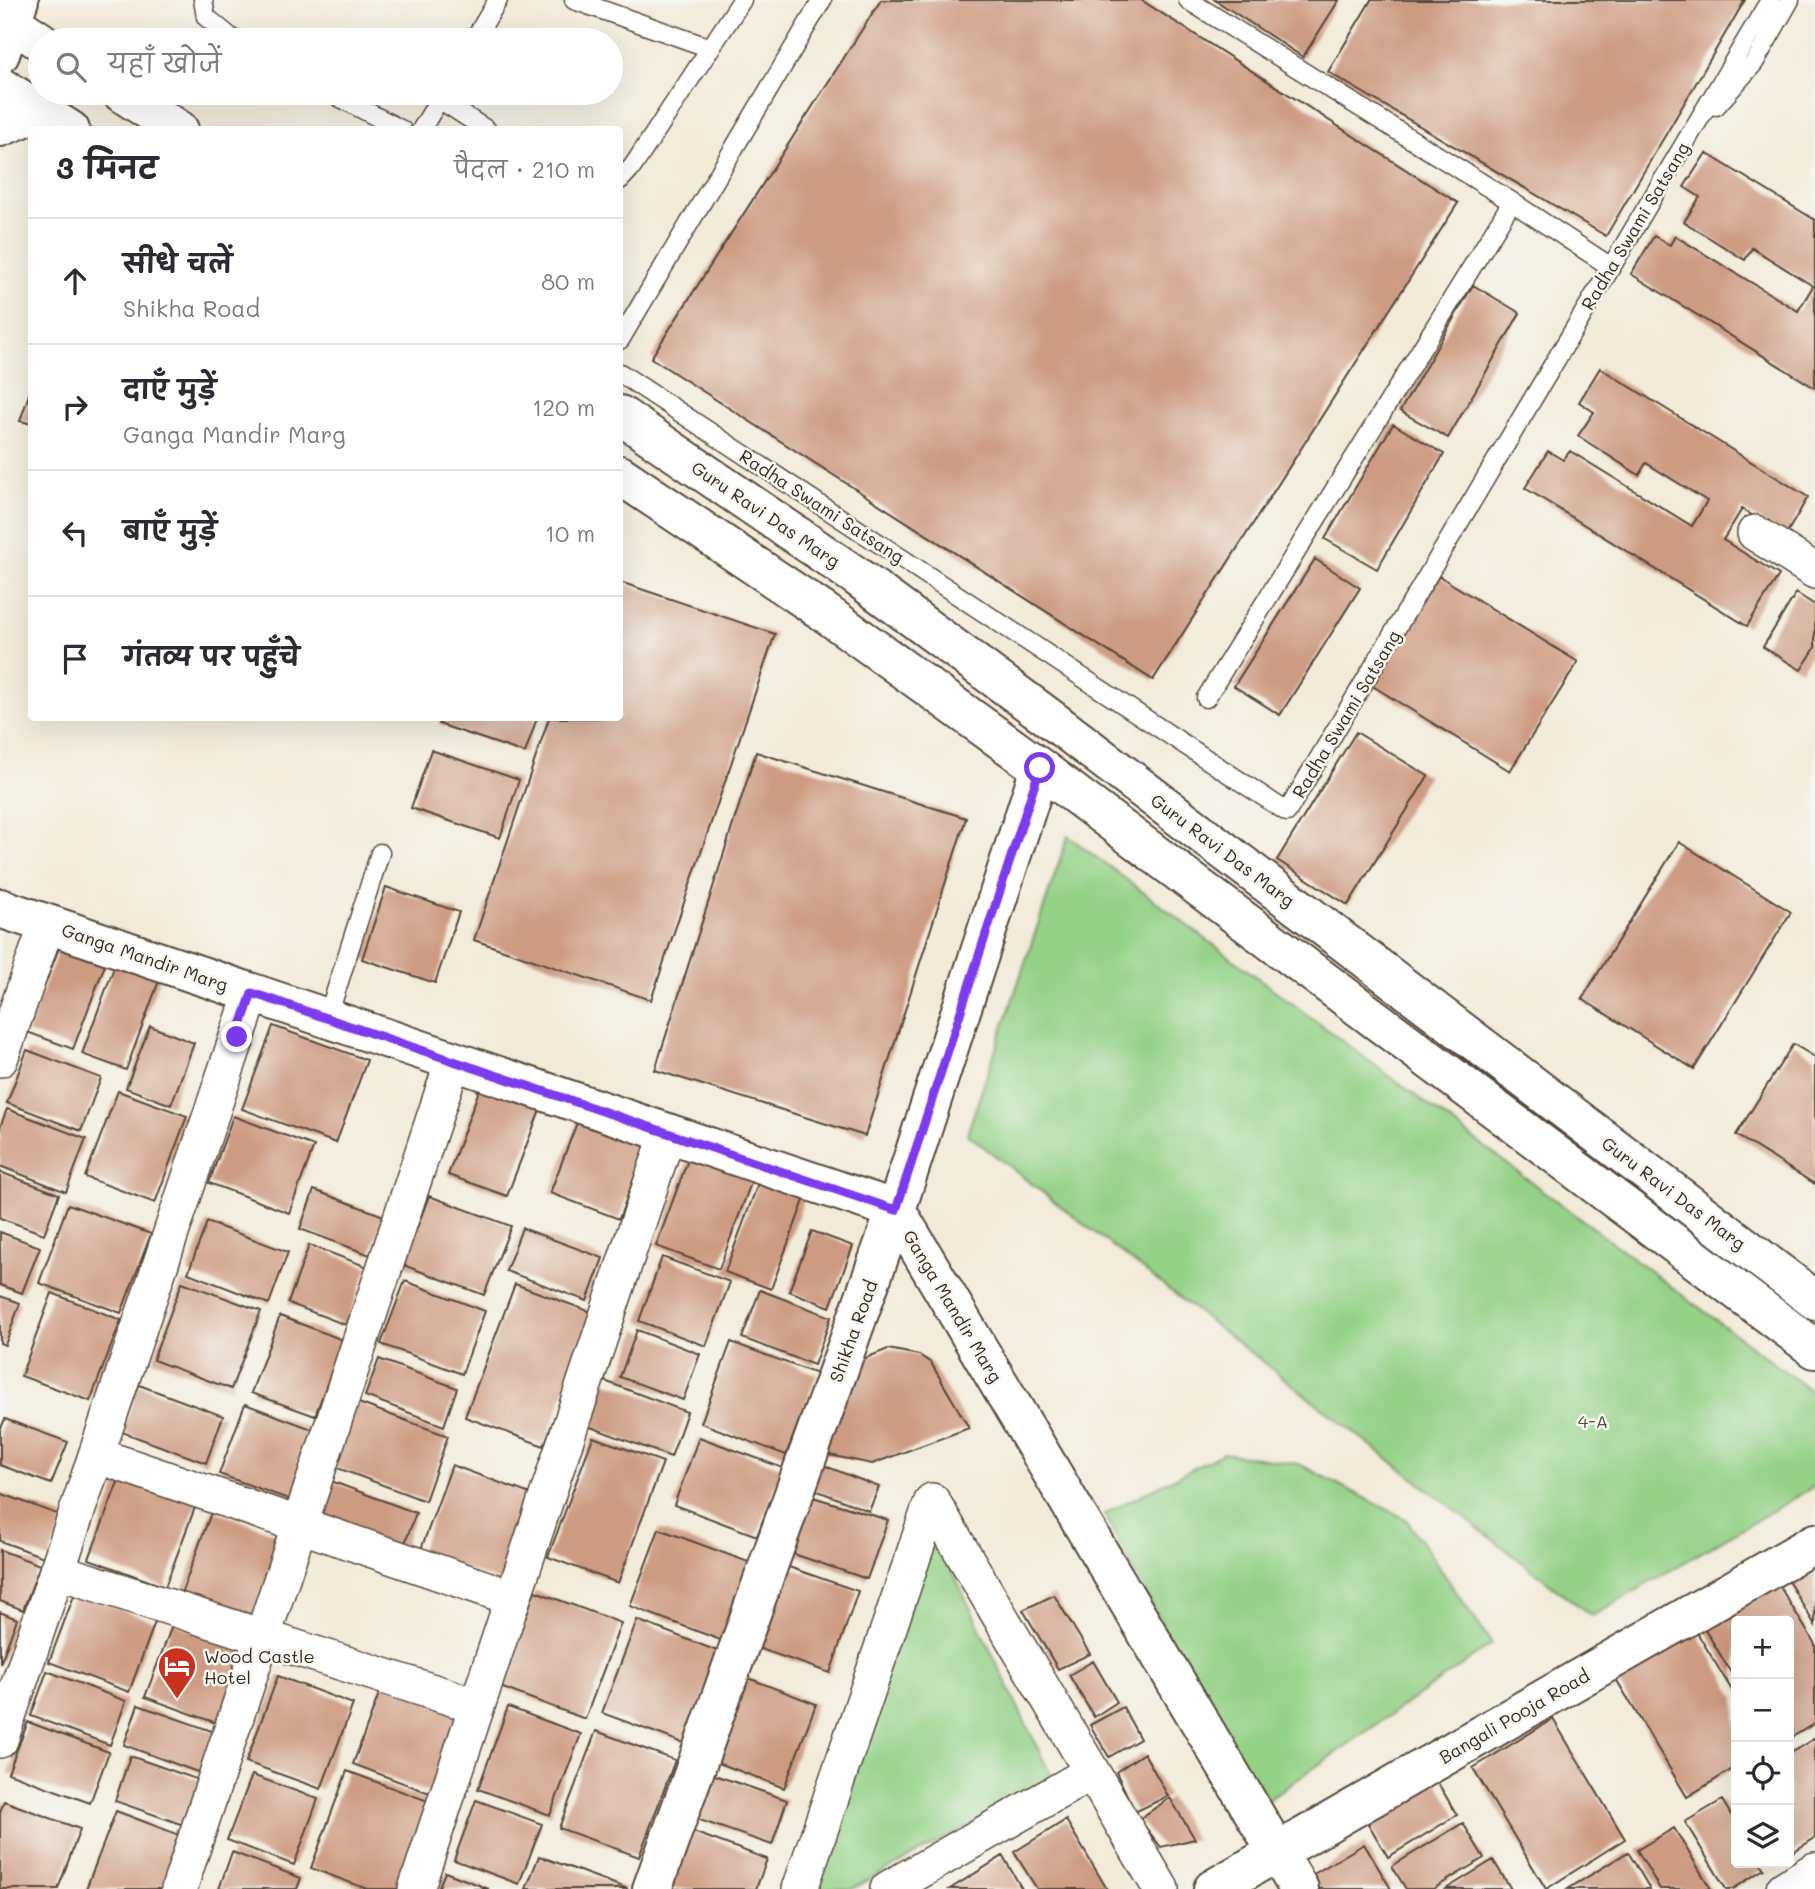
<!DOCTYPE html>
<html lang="hi">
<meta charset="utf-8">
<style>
:root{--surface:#fff;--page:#f7f7f7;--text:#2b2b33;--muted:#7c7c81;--line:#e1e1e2}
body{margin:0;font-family:Mali,"Playpen Sans Deva",sans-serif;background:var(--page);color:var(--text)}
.controls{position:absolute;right:21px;bottom:21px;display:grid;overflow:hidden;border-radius:7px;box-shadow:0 7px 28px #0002}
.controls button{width:63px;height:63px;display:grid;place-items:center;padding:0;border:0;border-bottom:2px solid var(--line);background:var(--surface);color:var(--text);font:35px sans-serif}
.stop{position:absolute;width:21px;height:21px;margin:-16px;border:5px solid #7c3aed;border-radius:50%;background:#fff}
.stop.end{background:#7c3aed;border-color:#fff;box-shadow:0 2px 7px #0008}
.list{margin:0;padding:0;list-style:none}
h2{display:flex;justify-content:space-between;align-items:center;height:91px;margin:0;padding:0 28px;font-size:30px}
h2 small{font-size:23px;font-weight:400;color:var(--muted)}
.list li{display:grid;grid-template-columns:46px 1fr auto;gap:21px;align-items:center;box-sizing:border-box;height:126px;padding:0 28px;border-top:2px solid var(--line)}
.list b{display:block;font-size:26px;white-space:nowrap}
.list p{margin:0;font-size:23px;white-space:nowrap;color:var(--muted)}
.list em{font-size:23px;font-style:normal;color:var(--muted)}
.icon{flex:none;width:38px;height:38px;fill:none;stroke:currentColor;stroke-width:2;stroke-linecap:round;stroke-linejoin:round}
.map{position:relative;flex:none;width:1815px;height:1889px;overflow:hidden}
.search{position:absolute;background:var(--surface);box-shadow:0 7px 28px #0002;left:28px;top:28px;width:595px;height:77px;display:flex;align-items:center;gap:18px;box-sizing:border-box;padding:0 24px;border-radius:38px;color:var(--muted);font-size:26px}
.panel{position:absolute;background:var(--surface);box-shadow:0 7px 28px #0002;left:28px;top:126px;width:595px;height:595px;border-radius:7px}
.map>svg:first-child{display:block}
.green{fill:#94d287;stroke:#687e52;stroke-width:2}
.building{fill:#cd9b81}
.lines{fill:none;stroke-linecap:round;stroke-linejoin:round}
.service-casing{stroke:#57473a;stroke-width:21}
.minor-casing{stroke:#57473a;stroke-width:38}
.tertiary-casing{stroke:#57473a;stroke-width:42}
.secondary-casing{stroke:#57473a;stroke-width:42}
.service{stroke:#fff;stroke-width:18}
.minor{stroke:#fff;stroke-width:35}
.tertiary{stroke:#fff;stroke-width:38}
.secondary{stroke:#fff;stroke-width:38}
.route{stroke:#7c3aed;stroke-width:9}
.labels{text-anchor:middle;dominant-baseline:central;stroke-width:5;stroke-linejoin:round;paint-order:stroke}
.street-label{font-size:18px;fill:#3b2a1e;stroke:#f6f6f2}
.park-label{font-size:18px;fill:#515438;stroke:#f6f6f2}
.poi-label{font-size:18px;fill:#3b2a1e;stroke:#f6f6f2;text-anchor:start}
</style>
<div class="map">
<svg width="1815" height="1889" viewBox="0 0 1815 1889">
<rect width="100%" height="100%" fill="#f6f6f2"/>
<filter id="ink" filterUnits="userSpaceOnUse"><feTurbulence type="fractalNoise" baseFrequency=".0143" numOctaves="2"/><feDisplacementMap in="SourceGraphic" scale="14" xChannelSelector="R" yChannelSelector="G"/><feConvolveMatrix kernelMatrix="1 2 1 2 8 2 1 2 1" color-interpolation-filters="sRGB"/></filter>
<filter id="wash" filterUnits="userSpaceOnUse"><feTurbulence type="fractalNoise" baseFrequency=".00686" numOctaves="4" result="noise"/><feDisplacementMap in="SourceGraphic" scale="28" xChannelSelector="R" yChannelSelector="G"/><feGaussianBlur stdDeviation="1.57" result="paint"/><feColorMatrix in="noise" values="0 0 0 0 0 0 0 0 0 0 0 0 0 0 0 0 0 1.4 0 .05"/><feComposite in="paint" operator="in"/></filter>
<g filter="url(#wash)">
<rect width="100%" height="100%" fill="#f3ebda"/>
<path class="green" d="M1068,836L1815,1394V1486L1592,1616L967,1134Z
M1223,1453L1299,1464L1406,1519L1492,1644L1258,1807L1104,1514Z
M933,1531L1053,1780L852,1889H813Z"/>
<g id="blocks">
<path class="building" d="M881,0H1141L1458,203L1153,680L651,358Z
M1215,0H1339L1303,57Z
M1371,0H1745L1606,236L1328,72Z
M1706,153L1815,220V388L1631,274L1654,236L1670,245L1675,236L1798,311L1813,286L1752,248L1745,260L1684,222L1700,197L1684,187Z
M1473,285L1520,313L1448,438L1400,411Z
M1600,368L1808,497L1785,536L1742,509L1723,540L1779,575L1747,626L1525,488L1548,451L1563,460L1570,451L1692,526L1707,501L1646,463L1639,475L1578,436L1594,412L1579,402Z
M31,389H32V424L20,421Z
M1393,424L1444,454L1377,569L1325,539Z
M1315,559L1360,588L1280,715L1234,686Z
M1439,576L1578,662L1510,771L1371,685Z
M620,582L775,634L651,1000L474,940L549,718H620Z
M1796,593L1815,605V648L1801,670L1763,647Z
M441,718H537L525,753L439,724Z
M1356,732L1428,776L1348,905L1277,860Z
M431,750L519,780L500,838L411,808Z
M756,752L966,818L865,1136L655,1070Z
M1679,842L1791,912L1694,1069L1582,999Z
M386,887L459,912L435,983L362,959Z
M60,945L106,962L73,1049L27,1032Z
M116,962L160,978L126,1070L82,1054Z
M150,1026L194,1043L171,1105L126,1088Z
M273,1026L367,1060L336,1143L242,1109Z
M1793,1044L1815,1057V1184L1736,1135Z
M27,1050L101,1078L81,1131L7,1103Z
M481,1085L541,1107L507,1196L448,1175Z
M118,1091L187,1116L155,1203L85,1177Z
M7,1109L86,1139L66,1192L0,1166V1127Z
M233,1116L314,1146L289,1213L209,1183Z
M578,1120L646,1145L619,1219L550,1193Z
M692,1149L755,1172L719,1269L656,1246Z
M0,1172L59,1194L44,1234L0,1218Z
M760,1178L806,1195L771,1289L725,1272Z
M314,1190L384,1216L370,1255L300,1229Z
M429,1196L511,1226L484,1295L403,1265Z
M68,1204L151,1234L121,1313L39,1283Z
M207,1222L288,1252L269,1304L188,1273Z
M522,1228L603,1258L587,1301L506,1271Z
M812,1231L853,1246L830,1307L789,1291Z
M0,1232L40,1247L22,1293L0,1285Z
M309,1245L368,1267L346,1325L288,1303Z
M662,1257L730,1282L706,1346L639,1321Z
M405,1281L485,1311L462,1374L381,1344Z
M182,1282L261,1311L231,1389L153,1360Z
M515,1284L594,1313L544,1446L465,1417Z
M760,1290L831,1317L814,1365L742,1338Z
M52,1293L121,1320L90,1401L21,1376Z
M0,1296L20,1303L5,1345L0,1343Z
M280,1316L343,1340L315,1416L251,1393Z
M637,1330L700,1354L683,1400L620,1377Z
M731,1342L817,1374L786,1455L701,1423Z
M888,1349L919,1355L931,1363L969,1428L872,1464L815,1452L863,1359Z
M379,1359L457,1388L444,1426L365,1396Z
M602,1380L687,1412L671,1457L585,1425Z
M139,1385L223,1416L206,1463L122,1432Z
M356,1402L448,1436L425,1501L332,1466Z
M245,1404L320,1432L294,1501L219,1474Z
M5,1419L68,1442L51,1484L0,1465V1430Z
M593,1437L663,1462L618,1583L548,1557Z
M699,1437L783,1468L757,1536L674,1505Z
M815,1462L879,1487L869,1511L805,1486Z
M452,1465L533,1495L501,1582L420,1552Z
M121,1474L197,1502L165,1587L89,1559Z
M331,1481L416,1513L401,1554L315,1522Z
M0,1493L65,1517L49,1559L0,1541Z
M803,1494L888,1520L867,1579L785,1551Z
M212,1510L285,1537L253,1621L181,1594Z
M659,1529L751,1563L723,1641L630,1606Z
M0,1550L40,1565L23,1610L0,1601Z
M1815,1550V1625L1782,1571Z
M780,1564L858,1591L830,1673L752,1646Z
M1772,1574L1815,1644V1723L1789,1739V1621H1736V1681L1699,1619Z
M535,1591L621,1623L585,1719L500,1687Z
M75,1593L155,1622L129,1692L49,1662Z
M1054,1595L1090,1654L1058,1669L1023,1610Z
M0,1612L17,1619L0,1664Z
M637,1620L720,1652L686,1744L602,1713Z
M173,1623L246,1650L219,1724L145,1697Z
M1693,1626L1736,1697V1767L1687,1797L1613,1674Z
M1093,1661L1117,1702L1094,1717L1069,1675Z
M47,1671L126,1701L110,1745L31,1716Z
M735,1673L816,1704L784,1788L703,1757Z
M278,1676L353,1704L321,1789L246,1762Z
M383,1683L462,1712L432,1794L353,1764Z
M138,1705L215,1732L200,1773L124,1745Z
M508,1707L581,1734L550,1815L478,1789Z
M1123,1707L1140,1739L1109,1757L1090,1725Z
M1553,1719L1625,1839L1546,1889L1473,1768Z
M28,1722L109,1752L90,1803L8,1773Z
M596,1731L675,1760L639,1857L559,1828Z
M1815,1738V1838L1791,1853L1789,1848V1754Z
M1144,1753L1168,1796L1135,1812L1116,1772Z
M130,1756L205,1782L189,1827L115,1801Z
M347,1771L436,1804L404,1889H367L311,1868Z
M703,1771L787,1800L772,1845L688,1816Z
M1432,1773L1457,1815L1388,1857L1363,1815Z
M252,1775L318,1799L294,1865L227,1840Z
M1170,1798L1195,1839L1161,1847L1139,1819Z
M476,1800L542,1824L519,1884L454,1860Z
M1722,1800L1736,1823V1863H1760L1764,1869L1733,1889H1726L1685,1822Z
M4,1801L80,1829L58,1889H0V1812Z
M116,1811L182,1836L162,1889H86Z
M1066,1820L1107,1889H1037L1014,1852Z
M1463,1823L1484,1858L1433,1889H1406L1392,1866Z
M1674,1828L1711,1889H1660L1637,1850Z
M688,1830L767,1859L756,1889H670Z
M1364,1844L1391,1889H1314L1307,1878Z
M232,1852L301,1878L297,1889H219Z
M1628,1852L1650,1889H1568Z
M539,1856L628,1889H526Z
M1003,1856L1022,1889H950Z
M1493,1860L1511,1889H1446Z
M445,1872L489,1889H438Z"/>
</g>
</g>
<g filter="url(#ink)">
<use href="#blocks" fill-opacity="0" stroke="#57473a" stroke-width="2"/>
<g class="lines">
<g class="service-casing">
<path id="service" d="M203,0L206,17L234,40
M574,0L710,48
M1188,0L1512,202L1611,267
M474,40L498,0
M331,93L402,130
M439,99L487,130
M1716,106L1754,63L1790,0
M421,130L443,93
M620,180L633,166L742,0
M620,340L822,0
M620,373L1287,812L1770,0
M1206,698L1512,202
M327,1019L380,853"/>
</g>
<g class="minor-casing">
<path id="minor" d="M1755,533L1815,571
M0,1059L47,924
M96,1455L513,1598
M57,1571L477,1706
M0,1740L252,993
M179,1889L453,1061
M416,1889L668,1133
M800,1889L932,1501L1161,1889
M888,1889L1092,1772
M1784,1889L1815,1870"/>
</g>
<g class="tertiary-casing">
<path id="tertiary" d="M0,22H11L40,41
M0,86L70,130
M122,93L179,130
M0,127L40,111
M620,415L856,576L1052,720L1815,1300
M620,475L824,612L1040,768L1815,1349
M0,908L896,1210L1299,1889
M652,1889L896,1210L1040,768
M1213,1889L1815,1543"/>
</g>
<g class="secondary-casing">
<path id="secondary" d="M0,54L19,0"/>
</g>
<use href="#service" class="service"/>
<use href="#minor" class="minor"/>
<use href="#tertiary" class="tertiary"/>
<use href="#secondary" class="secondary"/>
</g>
</g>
<g class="lines" filter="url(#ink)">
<path class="route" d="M237,1037L252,993L896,1210L1040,768"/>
</g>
<defs>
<g id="hotel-pin" transform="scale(2.0125)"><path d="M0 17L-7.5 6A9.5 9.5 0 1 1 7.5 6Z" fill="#c8321e" stroke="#f6f6f2"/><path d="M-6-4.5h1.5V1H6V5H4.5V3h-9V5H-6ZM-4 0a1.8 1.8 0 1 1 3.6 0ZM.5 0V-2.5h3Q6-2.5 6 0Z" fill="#fff"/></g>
</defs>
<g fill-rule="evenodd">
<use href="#hotel-pin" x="177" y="1666"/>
</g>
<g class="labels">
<g class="street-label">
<text transform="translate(1635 226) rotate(-59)">Radha Swami Satsang</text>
<text transform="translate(822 506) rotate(33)">Radha Swami Satsang</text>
<text transform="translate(766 514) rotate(34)">Guru Ravi Das Marg</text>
<text transform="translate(1346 714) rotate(-59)">Radha Swami Satsang</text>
<text transform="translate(1223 850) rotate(37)">Guru Ravi Das Marg</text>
<text transform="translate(145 957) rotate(19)">Ganga Mandir Marg</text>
<text transform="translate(1674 1193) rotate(37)">Guru Ravi Das Marg</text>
<text transform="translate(953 1306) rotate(59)">Ganga Mandir Marg</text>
<text transform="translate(853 1331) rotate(-70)">Shikha Road</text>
<text transform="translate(1514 1716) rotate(-30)">Bangali Pooja Road</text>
</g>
<g class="park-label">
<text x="1593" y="1421">4-A</text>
</g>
<g class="poi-label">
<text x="204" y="1656">Wood Castle<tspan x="204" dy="21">Hotel</tspan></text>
</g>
</g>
</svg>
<div class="controls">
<button>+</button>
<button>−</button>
<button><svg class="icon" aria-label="locate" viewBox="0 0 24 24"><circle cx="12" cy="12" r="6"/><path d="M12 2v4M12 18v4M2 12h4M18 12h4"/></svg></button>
<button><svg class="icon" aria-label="layers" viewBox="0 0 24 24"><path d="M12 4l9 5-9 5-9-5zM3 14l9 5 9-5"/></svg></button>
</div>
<div class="stop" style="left:1040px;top:768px"></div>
<div class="stop end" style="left:237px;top:1037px"></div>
<div class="search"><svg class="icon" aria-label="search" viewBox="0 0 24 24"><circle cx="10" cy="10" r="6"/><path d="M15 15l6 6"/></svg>यहाँ खोजें</div>
<section class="panel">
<h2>3 मिनट<small>पैदल · 210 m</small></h2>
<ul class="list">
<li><svg class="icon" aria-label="ahead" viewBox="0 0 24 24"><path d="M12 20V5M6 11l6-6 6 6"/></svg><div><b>सीधे चलें</b><p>Shikha Road</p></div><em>80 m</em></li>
<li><svg class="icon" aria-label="right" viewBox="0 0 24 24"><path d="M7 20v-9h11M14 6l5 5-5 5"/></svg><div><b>दाएँ मुड़ें</b><p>Ganga Mandir Marg</p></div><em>120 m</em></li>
<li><svg class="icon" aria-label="left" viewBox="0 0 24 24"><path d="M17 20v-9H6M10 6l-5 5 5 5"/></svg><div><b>बाएँ मुड़ें</b></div><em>10 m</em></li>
<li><svg class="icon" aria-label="arrive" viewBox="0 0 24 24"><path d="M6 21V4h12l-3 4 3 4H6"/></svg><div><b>गंतव्य पर पहुँचे</b></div></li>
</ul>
</section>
</div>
